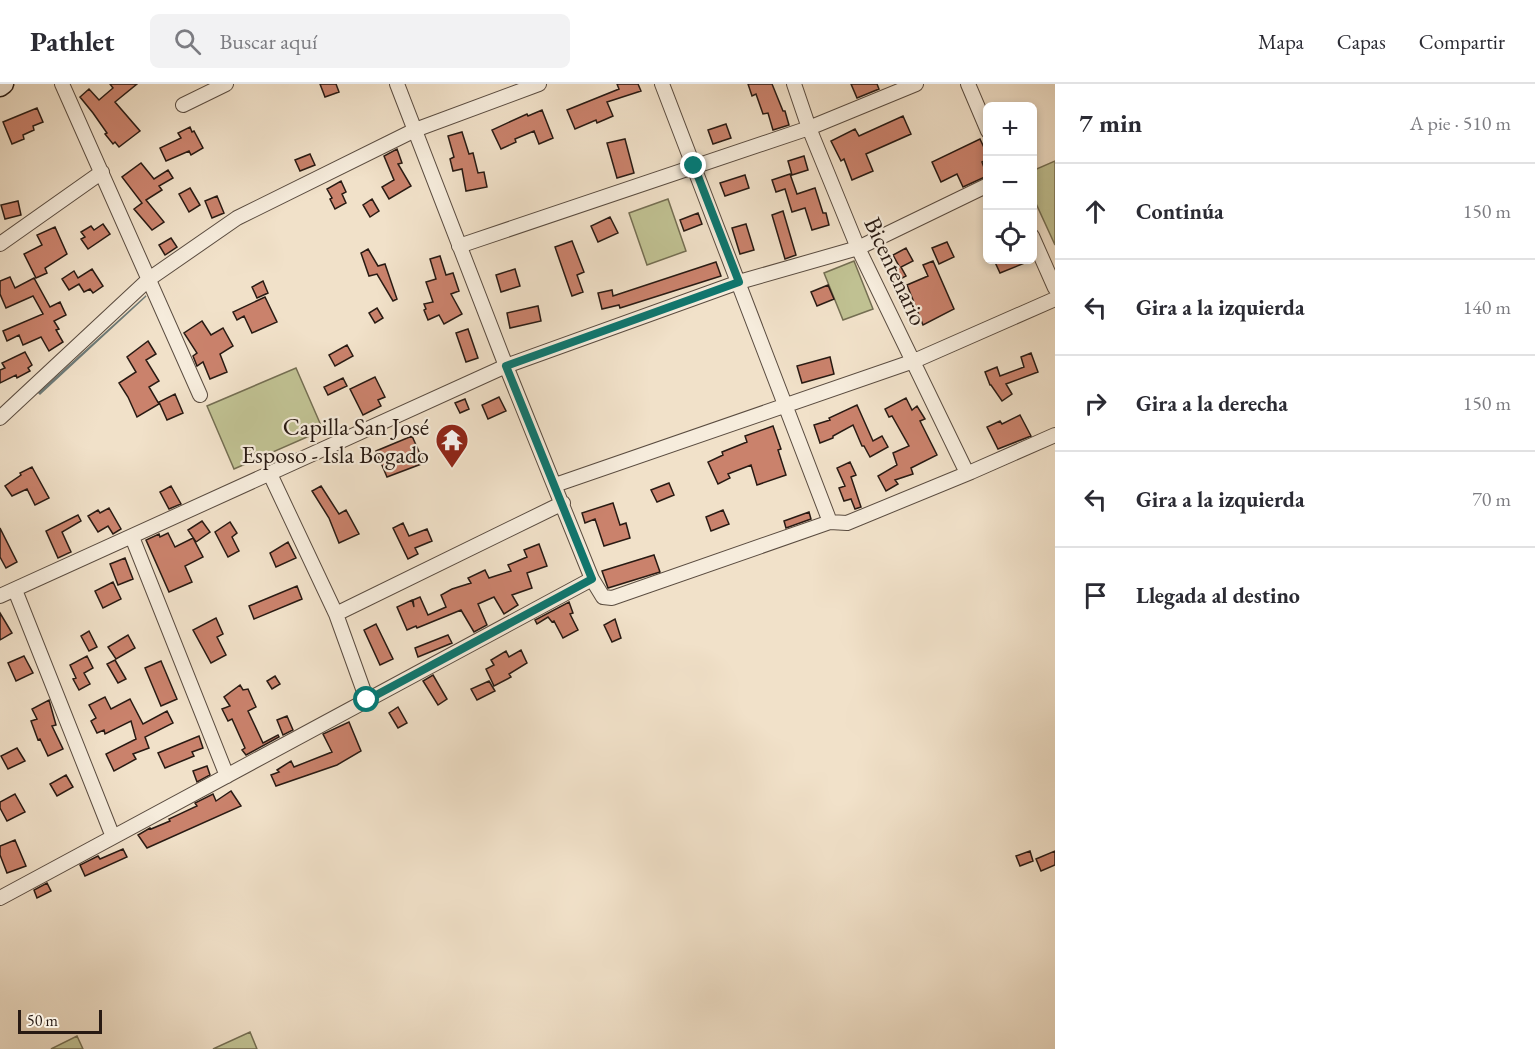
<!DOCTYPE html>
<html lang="es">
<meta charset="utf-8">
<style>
:root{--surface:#fff;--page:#f2f2f3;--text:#2b2b33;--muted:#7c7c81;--line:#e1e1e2}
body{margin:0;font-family:"EB Garamond",serif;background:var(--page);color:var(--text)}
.controls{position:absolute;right:18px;top:18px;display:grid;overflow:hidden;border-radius:9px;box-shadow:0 3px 9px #0003}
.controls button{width:54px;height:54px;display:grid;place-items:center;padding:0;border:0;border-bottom:2px solid var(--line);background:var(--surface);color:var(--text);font:30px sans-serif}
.scale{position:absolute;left:18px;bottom:15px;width:84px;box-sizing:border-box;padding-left:6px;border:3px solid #281a13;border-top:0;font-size:16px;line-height:21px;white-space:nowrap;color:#281a13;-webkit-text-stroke:4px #f6ecdc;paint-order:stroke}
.stop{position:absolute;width:18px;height:18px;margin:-14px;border:4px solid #0f766e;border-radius:50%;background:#fff}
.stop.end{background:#0f766e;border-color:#fff;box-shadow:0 2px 6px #0008}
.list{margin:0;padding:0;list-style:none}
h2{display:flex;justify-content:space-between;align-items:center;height:78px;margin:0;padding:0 24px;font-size:26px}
h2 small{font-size:20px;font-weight:400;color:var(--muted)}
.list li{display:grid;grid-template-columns:39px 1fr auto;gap:18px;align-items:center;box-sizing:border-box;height:96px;padding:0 24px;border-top:2px solid var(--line)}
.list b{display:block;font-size:22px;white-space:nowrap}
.list em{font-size:20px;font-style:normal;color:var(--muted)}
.icon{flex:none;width:33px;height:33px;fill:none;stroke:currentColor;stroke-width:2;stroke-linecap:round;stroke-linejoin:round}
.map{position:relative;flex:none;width:1055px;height:965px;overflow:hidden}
header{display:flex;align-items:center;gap:36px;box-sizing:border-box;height:84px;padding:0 30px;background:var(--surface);border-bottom:2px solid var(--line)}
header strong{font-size:28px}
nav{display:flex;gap:33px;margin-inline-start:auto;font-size:21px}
.search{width:420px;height:54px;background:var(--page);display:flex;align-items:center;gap:15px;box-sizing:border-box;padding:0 21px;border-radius:9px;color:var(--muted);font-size:22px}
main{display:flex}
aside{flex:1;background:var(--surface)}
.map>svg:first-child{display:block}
.green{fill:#c0c192;stroke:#746e52;stroke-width:1.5}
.water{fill:#9cbcbc;stroke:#6e7b78;stroke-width:1.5}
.building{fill:#ca826c;stroke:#281a13;stroke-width:1.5}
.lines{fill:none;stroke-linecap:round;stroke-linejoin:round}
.street-casing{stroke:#5a4c40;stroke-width:16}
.secondary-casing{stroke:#281a13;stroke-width:21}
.street{stroke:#f6ecdc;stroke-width:14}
.secondary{stroke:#f6ecdc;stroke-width:18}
.route{stroke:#0f766e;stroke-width:8}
.labels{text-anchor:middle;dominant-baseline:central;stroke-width:4.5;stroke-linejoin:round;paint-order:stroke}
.street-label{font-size:24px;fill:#281a13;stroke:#f6ecdc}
.poi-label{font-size:24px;fill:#281a13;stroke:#f6ecdc;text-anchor:end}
</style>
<header>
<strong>Pathlet</strong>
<div class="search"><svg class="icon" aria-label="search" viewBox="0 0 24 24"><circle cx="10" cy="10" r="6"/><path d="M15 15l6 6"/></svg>Buscar aquí</div>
<nav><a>Mapa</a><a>Capas</a><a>Compartir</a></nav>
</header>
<main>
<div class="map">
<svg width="1055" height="965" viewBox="0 0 1055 965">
<rect width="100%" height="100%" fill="#f1e1c9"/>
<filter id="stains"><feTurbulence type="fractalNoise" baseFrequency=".00333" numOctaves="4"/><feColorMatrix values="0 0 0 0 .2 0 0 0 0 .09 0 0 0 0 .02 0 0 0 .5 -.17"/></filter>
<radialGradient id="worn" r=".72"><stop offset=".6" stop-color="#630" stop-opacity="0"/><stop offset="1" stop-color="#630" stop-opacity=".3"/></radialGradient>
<path class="green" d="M1055,77V161L1033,113L1032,87Z
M668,115L686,167L647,181L629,129Z
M854,177L873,225L843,236L824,189Z
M296,284L323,346L234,385L207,322Z
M250,948L257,965H213Z
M77,952L83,965H51Z"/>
<path class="water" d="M146,212L40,310L39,309Z"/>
<path class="building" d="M110,0H137L115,18L140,47L119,63L115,58L113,60L105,50L107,49L93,29L80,13L89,5L99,16L113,4Z
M320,0H336L339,8L325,13Z
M617,0H638L641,7L607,18L613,32L597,39L596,36L575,45L567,26L619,5Z
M748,0H772L783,27H785L789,41L773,46L768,29L763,30L756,10L752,12Z
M851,0H877L879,5L857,14Z
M37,24L43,38L33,42L34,46L23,51L24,55L12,60L3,38Z
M542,26L553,54L539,60L534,47L515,55L516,58L501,65L492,46L527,30L528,32Z
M903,32L911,50L866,70L873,87L852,96L844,75L841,77L831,57L855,45L859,52Z
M726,40L731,54L713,60L708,46Z
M190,43L192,48L194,47L203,64L191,71L189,67L166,77L160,64L181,54L178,49Z
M462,48L469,70L473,69L478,89L484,88L487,103L466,107L462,85L453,87L450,75L454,73L448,52Z
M625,55L634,89L617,94L607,59Z
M980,55L987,70V76L982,78L987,92L963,103L957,90L941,98L932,78Z
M397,65L402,79L398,80L411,102L389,115L382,103L394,96L384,72Z
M310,70L315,81L300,87L295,76Z
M804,72L808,86L792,91L788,77Z
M141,79L154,95L168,86L173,94L159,102L162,106L146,116L164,138L152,146L134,125L142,119L122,93Z
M790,90L797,110L815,104L823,129H826L829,141L812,146L805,124L792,128L785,105L776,108L772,96Z
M745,91L749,104L725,112L720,99Z
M341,97L346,108L342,110L346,119L335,125L330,115L332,114L327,105Z
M190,104L200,121L189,128L179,110Z
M217,112L224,129L212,134L205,117Z
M372,115L379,127L370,133L363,121Z
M18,117L21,131L5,135L1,121Z
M783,127L796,171L785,175L772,131Z
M698,129L702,140L684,147L680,136Z
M610,133L618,149L598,158L591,142Z
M103,140L110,150L88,165L81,155L85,153L81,148L91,142L94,146Z
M746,140L754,166L740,170L732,144Z
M55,143L67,170L45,184L47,189L36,194L24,170L42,161L37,151Z
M171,154L177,163L165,171L159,161Z
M572,157L584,188L577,191L583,208L572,212L555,163Z
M947,158L954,173L939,180L932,164Z
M906,164L913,177L901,183L906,192L893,199L887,189L899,182L893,171Z
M368,165L378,182L385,180L397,215L393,217L377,190L369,192L361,169Z
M440,172L446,191L453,189L459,207L451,210L462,230L444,240L439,231L428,236L424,226L426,225L424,220L433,218L426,198L436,195L430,175Z
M994,176H1032L1000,189Z
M933,177L954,225L923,241L907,201L928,192L923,181Z
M716,178L721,192L620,224L619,221L602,225L598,209L612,206L613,212Z
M92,185L103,202L93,209L90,205L84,208L79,200L69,206L62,195L74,187L78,194Z
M515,185L520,202L501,208L496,191Z
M10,193L15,204L34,194L50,223L60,218L66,231L54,237L59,245L56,246L63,258L49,267L41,253L23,261L19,251L7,257L3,247L43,230L33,212L6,224L0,210V197Z
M263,197L268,209L257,214L252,203Z
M828,201L834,215L817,222L811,208Z
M265,213L277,238L252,249L244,232L237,236L233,228Z
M538,222L541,237L510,244L507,229Z
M377,224L383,234L375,239L369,229Z
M202,237L211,251L223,244L233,262L220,270L227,288L210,295L203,278L197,282L193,272L197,269L184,249Z
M468,245L478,274L466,278L456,249Z
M148,257L156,270L146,276L159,297L149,303L159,320L137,333L128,313L119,299L136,288L127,273Z
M347,261L353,272L335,282L329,271Z
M25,268L32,281L28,284L30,287L17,294L16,291L0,299V286L5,284L2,279Z
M1031,269L1038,288L1006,300L1012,310L1002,317L991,301H990L985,288L997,283L1000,292L1024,283L1021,273Z
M830,273L834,290L802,299L797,282Z
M375,293L385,313L378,316L381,322L363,331L350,305Z
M343,294L347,302L328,311L324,303Z
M175,310L183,329L167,336L159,318Z
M499,313L506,327L488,335L482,321Z
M906,314L912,326L917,322L925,335L920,337L937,371L911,384L913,390L895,396L898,400L886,407L878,392L897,381L893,369L909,362L892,332L889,333L885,325Z
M465,315L469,325L460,329L455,319Z
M857,321L873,357L882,352L888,363L870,373L864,362H862L853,341L833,352V354L820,359L814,341L830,336L829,334Z
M1020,331L1031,352L998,365L987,343L1000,337L1002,340Z
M773,342L781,365L778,366L786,391L757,401L751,381L728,390L730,394L718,400L708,378L723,371L722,368L747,358L745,352Z
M412,352L424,379L387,393L376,367Z
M850,378L856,391L851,393L861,423L855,425L851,415L844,417L839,404L845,402L837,384Z
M32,383L49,414L35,421L27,405L12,412L5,402L21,391L20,389Z
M669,399L674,411L657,418L651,406Z
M171,402L181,420L169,425L160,408Z
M321,402L339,430L346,426L359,450L339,459L329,434L312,407Z
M613,419L620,441L626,439L630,454L604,462L595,435L585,439L582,429Z
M109,424L121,445L113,450L108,442L98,448L88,432L98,426L100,429Z
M723,426L729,440L711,447L706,433Z
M809,428L811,435L786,444L784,437Z
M78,431L81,437L62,448L71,468L58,474L46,447Z
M202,437L210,448L196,458L188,446Z
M230,438L237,449L232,453L239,467L228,473L215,448Z
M403,439L409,452L427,445L432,457L415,464L418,470L408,475L393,444Z
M0,444L17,478L6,484L0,473Z
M168,449L175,463L193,454L203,473L185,482L192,498L169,508L146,456L159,450L160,453Z
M288,458L296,474L276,483L270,469Z
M539,460L547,482L527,489L532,504L512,511L518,521L504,530L494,513L478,520L487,541L474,548L461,526L417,544L416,542L407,546L397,523L412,516L414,523L413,516L420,513L428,531L446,523L441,511L452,505L471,499L468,494L485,486L489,494L511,487L508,481L527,473L524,466Z
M654,471L660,488L608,504L602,487Z
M125,474L133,495L118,501L110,480Z
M113,498L121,515L103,524L95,507Z
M297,502L302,515L254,535L249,522Z
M569,518L573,529L570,530L578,546L563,554L554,537L552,538L548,533L537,540L535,536Z
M0,529L12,549L0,556Z
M216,534L223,550L217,553L226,571L211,579L193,546Z
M615,535L621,554L612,558L604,541Z
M376,540L393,575L380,581L364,546Z
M89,547L97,563L89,567L81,552Z
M128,551L135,564L116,575L108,563Z
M448,551L452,559L418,573L415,564Z
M521,566L527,579L509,590L511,593L494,602L486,585L494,581L491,576L506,567L509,573Z
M24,572L33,589L16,597L8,579Z
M87,572L93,584L84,589L90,600L79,606L73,595L76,594L70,581Z
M115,576L126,595L118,599L107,580Z
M161,577L177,615L161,622L145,584Z
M433,591L447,615L438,621L423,597Z
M275,592L280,600L272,605L267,597Z
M489,597L495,607L477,616L471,605Z
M240,601L243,606L248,605L256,623L248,627L263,659L278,651L279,653L246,671L242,666L245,664L232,635L228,637L222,625L230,622L224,613Z
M105,613L111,625L130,615L143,640L167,627L173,639L145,653L149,664L133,670L136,675L114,687L106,670L136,655L131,637L105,650L104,646L97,649L91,637L96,634L89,621Z
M49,616L56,641L52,642L63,665L48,672L40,655L38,656L31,637L37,635L32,625Z
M398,623L407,639L398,644L389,629Z
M287,632L293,646L283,651L277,636Z
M349,638L361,667L337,681L276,702L271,691L279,688L277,686L291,677L294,683L332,668L323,650Z
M199,652L203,664L192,668L194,672L165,684L158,669Z
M17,664L25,677L8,685L1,672Z
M207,682L210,691L197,698L193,687Z
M66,691L73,703L57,712L50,700Z
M231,707L241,722L147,764L138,751L150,744L151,745L170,737L169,735L197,722L195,719L213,710L216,717Z
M15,710L25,728L7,737L0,724V718Z
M15,756L26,782L7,789L0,771V762Z
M123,765L127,773L85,792L80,781L98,772L100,775Z
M1030,767L1033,777L1020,782L1016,772Z
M1055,767V781L1041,787L1036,775Z
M47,799L51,807L37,814L34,806Z"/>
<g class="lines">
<g class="street-casing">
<path id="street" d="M62,0L200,311
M397,0L506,282L592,495L603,513L612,514L830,438L847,439L971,388L1055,351
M662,0L830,438
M794,0L809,44L858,164L967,389
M968,0L988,47
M183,21L226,0
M1032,152L1055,204
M0,160L102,88
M459,162L809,44L916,0
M0,334L149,195L237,134L415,46L539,0
M270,390L336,530L367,616
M555,401L914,277L1055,215
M132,453L227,692
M15,506L113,753
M0,512L506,282L739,198L858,164L988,101
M336,530L563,419
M0,814L592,495"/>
</g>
<g class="secondary-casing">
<path id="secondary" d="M0,3L4,0"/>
</g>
<use href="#street" class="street"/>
<use href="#secondary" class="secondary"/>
</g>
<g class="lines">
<path class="route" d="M367,616L592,495L506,282L739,198L694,82"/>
</g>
<defs>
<g id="temple-pin" transform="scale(1.725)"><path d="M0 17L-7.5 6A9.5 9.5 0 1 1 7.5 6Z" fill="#8f2418" stroke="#f6ecdc"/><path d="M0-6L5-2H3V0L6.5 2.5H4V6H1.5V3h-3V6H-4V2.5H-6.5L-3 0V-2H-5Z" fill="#fff"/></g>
</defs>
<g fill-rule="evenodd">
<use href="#temple-pin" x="452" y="356"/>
</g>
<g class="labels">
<g class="street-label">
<text transform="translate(896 187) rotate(65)">Bicentenario</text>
</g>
<g class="poi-label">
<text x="429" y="342">Capilla San José<tspan x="429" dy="28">Esposo - Isla Bogado</tspan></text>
</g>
</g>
<rect width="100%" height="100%" filter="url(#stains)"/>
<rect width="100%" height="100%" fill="url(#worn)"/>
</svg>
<div class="controls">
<button>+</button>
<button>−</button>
<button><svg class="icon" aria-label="locate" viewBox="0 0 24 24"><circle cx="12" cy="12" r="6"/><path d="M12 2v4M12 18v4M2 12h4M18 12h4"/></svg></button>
</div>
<div class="scale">50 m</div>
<div class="stop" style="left:367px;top:616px"></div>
<div class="stop end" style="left:694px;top:82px"></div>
</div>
<aside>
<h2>7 min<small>A pie · 510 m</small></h2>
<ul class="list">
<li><svg class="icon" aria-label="ahead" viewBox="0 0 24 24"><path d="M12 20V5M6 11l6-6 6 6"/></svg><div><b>Continúa</b></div><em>150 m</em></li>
<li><svg class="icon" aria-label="left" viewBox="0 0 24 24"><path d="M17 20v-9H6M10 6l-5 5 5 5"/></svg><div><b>Gira a la izquierda</b></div><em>140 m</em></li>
<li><svg class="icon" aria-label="right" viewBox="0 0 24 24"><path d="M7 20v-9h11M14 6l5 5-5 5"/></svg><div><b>Gira a la derecha</b></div><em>150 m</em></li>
<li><svg class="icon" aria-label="left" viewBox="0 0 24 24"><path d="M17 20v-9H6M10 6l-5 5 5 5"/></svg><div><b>Gira a la izquierda</b></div><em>70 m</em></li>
<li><svg class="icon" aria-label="arrive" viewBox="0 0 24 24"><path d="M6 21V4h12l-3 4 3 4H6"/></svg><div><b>Llegada al destino</b></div></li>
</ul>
</aside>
</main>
